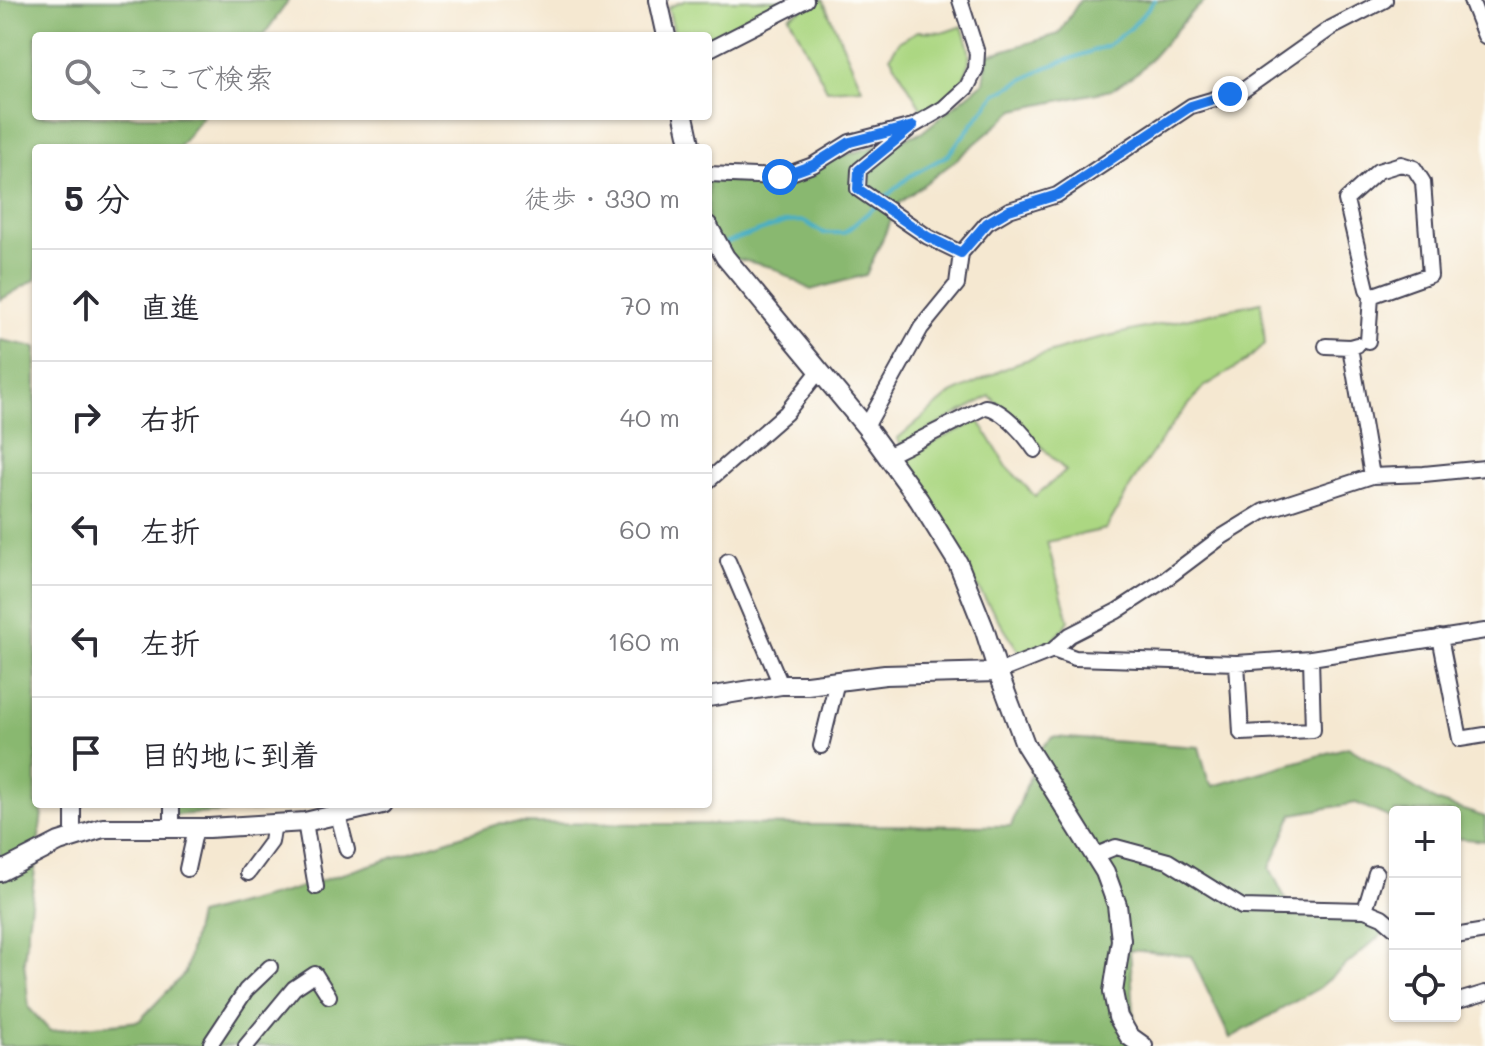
<!DOCTYPE html>
<html lang="ja">
<meta charset="utf-8">
<style>
:root{--surface:#fff;--page:#f7f7f7;--text:#2b2b33;--muted:#7c7c81;--line:#e1e1e2}
body{margin:0;font-family:Mali,"Klee One",sans-serif;background:var(--page);color:var(--text)}
.controls{position:absolute;right:24px;bottom:24px;display:grid;overflow:hidden;border-radius:8px;box-shadow:0 2px 6px #0004}
.controls button{width:72px;height:72px;display:grid;place-items:center;padding:0;border:0;border-bottom:2px solid var(--line);background:var(--surface);color:var(--text);font:40px sans-serif}
.stop{position:absolute;width:24px;height:24px;margin:-18px;border:6px solid #1a73e8;border-radius:50%;background:#fff}
.stop.end{background:#1a73e8;border-color:#fff;box-shadow:0 2px 8px #0008}
.list{margin:0;padding:0;list-style:none}
h2{display:flex;justify-content:space-between;align-items:center;height:104px;margin:0;padding:0 32px;font-size:34px}
h2 small{font-size:26px;font-weight:400;color:var(--muted)}
.list li{display:grid;grid-template-columns:52px 1fr auto;gap:24px;align-items:center;box-sizing:border-box;height:112px;padding:0 32px;border-top:2px solid var(--line)}
.list b{display:block;font-size:30px;white-space:nowrap}
.list em{font-size:26px;font-style:normal;color:var(--muted)}
.icon{flex:none;width:44px;height:44px;fill:none;stroke:currentColor;stroke-width:2;stroke-linecap:round;stroke-linejoin:round}
.map{position:relative;flex:none;width:1485px;height:1046px;overflow:hidden}
.search{position:absolute;background:var(--surface);box-shadow:0 2px 6px #0004;left:32px;top:32px;width:680px;height:88px;display:flex;align-items:center;gap:20px;box-sizing:border-box;padding:0 28px;border-radius:8px;color:var(--muted);font-size:30px}
.panel{position:absolute;background:var(--surface);box-shadow:0 2px 6px #0004;left:32px;top:144px;width:680px;height:664px;border-radius:8px}
.map>svg:first-child{display:block}
.green{fill:#acd782;stroke:#677c5e;stroke-width:2}
.forest{fill:#89b870;stroke:#566d56;stroke-width:2}
.lines{fill:none;stroke-linecap:round;stroke-linejoin:round}
.stream{stroke:#46afc5;stroke-width:4}
.street-casing{stroke:#424052;stroke-width:18}
.secondary-casing{stroke:#424052;stroke-width:22}
.street{stroke:#fff;stroke-width:14}
.secondary{stroke:#fff;stroke-width:18}
.route{stroke:#1a73e8;stroke-width:10}
</style>
<div class="map">
<svg width="1485" height="1046" viewBox="0 0 1485 1046">
<rect width="100%" height="100%" fill="#fdfcf7"/>
<filter id="ink" filterUnits="userSpaceOnUse"><feTurbulence type="fractalNoise" baseFrequency=".0125" numOctaves="2"/><feDisplacementMap in="SourceGraphic" scale="16" xChannelSelector="R" yChannelSelector="G"/><feConvolveMatrix kernelMatrix="1 2 1 2 8 2 1 2 1" color-interpolation-filters="sRGB"/></filter>
<filter id="wash" filterUnits="userSpaceOnUse"><feTurbulence type="fractalNoise" baseFrequency=".006" numOctaves="4" result="noise"/><feDisplacementMap in="SourceGraphic" scale="32" xChannelSelector="R" yChannelSelector="G"/><feGaussianBlur stdDeviation="1.8" result="paint"/><feColorMatrix in="noise" values="0 0 0 0 0 0 0 0 0 0 0 0 0 0 0 0 0 1.4 0 .05"/><feComposite in="paint" operator="in"/></filter>
<g filter="url(#wash)">
<rect width="100%" height="100%" fill="#f5e8d1"/>
<path class="green" d="M687,0H791L708,45V36H675L668,7Z
M818,0H823L862,88L827,90L789,16Z
M962,26C964,34 968,42 969,51C974,83 940,101 918,118L920,106L890,56L900,41L918,31L945,32Z
M1261,302L1265,344L1245,362L1204,387L1174,422L1139,472L1106,529L1047,542L1069,621L1049,646L1023,658L898,463L944,437L979,421L1007,467L1035,496L1066,471L990,396L901,445L897,439L949,395L1017,363L1086,341Z"/>
<path class="forest" d="M0,0H289L263,36H36V116H203L178,148H36V279L0,300Z
M1080,0H1207L1191,13L1141,70L1111,90L1015,110L951,164L899,203L866,275L811,290L771,267L708,252V178L788,181L835,158L921,133L984,82L988,55L1059,34Z
M0,340L36,347V804H43L24,961L29,1008L50,1031L139,1021L185,973L198,915L289,891L501,823L1011,826L1040,749L1053,737L1199,747L1208,780L1213,786L1348,747L1438,802L1485,817V841L1455,838V812H1395V820L1356,803L1293,814L1270,868L1291,910L1363,912L1386,931L1319,988L1230,1038L1191,956L1130,950L1136,1046H0Z
M171,804H287L286,809L174,815Z"/>
<g class="lines">
<path class="stream" d="M882,200L910,176L948,155L996,94L1047,67L1107,46L1131,28L1155,0
M725,243L786,222L804,221L823,233H844L876,206"/>
</g>
</g>
<g filter="url(#ink)">
<g class="lines">
<g class="street-casing">
<path id="street" d="M1471,0L1485,36
M708,50L806,0
M908,130L859,170L858,189L928,237L961,253
M708,174L780,177L813,165L850,142L913,126L944,108L967,87L976,69L977,53L960,0
M1368,341L1371,296L1367,289L1346,200L1378,171L1401,164L1414,168L1423,182L1430,275L1371,296
M1326,346L1350,347L1357,345
M1350,347L1372,476
M866,427L921,328L957,284L961,253L987,223L1009,210L1057,195L1191,106L1242,91L1331,28L1385,0
M887,456L985,407C1002,408 1026,436 1035,450
M708,481L786,413L820,370
M728,561L781,685
M1440,637L1460,739L1485,735
M1053,650L1075,658L1237,663L1311,658L1485,631
M1237,663L1241,733L1313,730L1311,658
M998,672L1053,650L1070,635L1117,611L1163,581L1220,538L1264,511L1372,476L1424,474L1485,468
M821,746L837,681
M338,815L347,850
M305,822L316,887
M172,828V804
M73,837V804
M1094,856L1116,847L1168,861L1242,907L1365,910L1382,917L1395,928
M187,869L196,828
M248,873L271,842L274,824
M1365,910L1376,873
M1455,936L1485,931
M1455,1002L1485,993
M212,1046L211,1043L246,990L270,967
M246,1046L294,988L315,974L329,996"/>
</g>
<g class="secondary-casing">
<path id="secondary" d="M658,0L666,36
M684,116L691,148
M708,226L725,257L866,427L919,500L958,563L984,628L998,672L1025,744L1105,872L1117,905L1121,940L1113,992L1118,1017L1129,1036L1143,1046
M708,697L781,685H807L885,675L998,672
M0,872L59,842L103,828H209L305,822L382,804"/>
</g>
<use href="#street" class="street"/>
<use href="#secondary" class="secondary"/>
</g>
</g>
<g class="lines" filter="url(#ink)">
<path class="route" d="M780,177L813,165L850,142L913,126L859,170L858,189L928,237L961,253L987,223L1009,210L1057,195L1191,106L1230,94"/>
</g>
</svg>
<div class="controls">
<button>+</button>
<button>−</button>
<button><svg class="icon" aria-label="locate" viewBox="0 0 24 24"><circle cx="12" cy="12" r="6"/><path d="M12 2v4M12 18v4M2 12h4M18 12h4"/></svg></button>
</div>
<div class="stop" style="left:780px;top:177px"></div>
<div class="stop end" style="left:1230px;top:94px"></div>
<div class="search"><svg class="icon" aria-label="search" viewBox="0 0 24 24"><circle cx="10" cy="10" r="6"/><path d="M15 15l6 6"/></svg>ここで検索</div>
<section class="panel">
<h2>5 分<small>徒歩 · 330 m</small></h2>
<ul class="list">
<li><svg class="icon" aria-label="ahead" viewBox="0 0 24 24"><path d="M12 20V5M6 11l6-6 6 6"/></svg><div><b>直進</b></div><em>70 m</em></li>
<li><svg class="icon" aria-label="right" viewBox="0 0 24 24"><path d="M7 20v-9h11M14 6l5 5-5 5"/></svg><div><b>右折</b></div><em>40 m</em></li>
<li><svg class="icon" aria-label="left" viewBox="0 0 24 24"><path d="M17 20v-9H6M10 6l-5 5 5 5"/></svg><div><b>左折</b></div><em>60 m</em></li>
<li><svg class="icon" aria-label="left" viewBox="0 0 24 24"><path d="M17 20v-9H6M10 6l-5 5 5 5"/></svg><div><b>左折</b></div><em>160 m</em></li>
<li><svg class="icon" aria-label="arrive" viewBox="0 0 24 24"><path d="M6 21V4h12l-3 4 3 4H6"/></svg><div><b>目的地に到着</b></div></li>
</ul>
</section>
</div>
